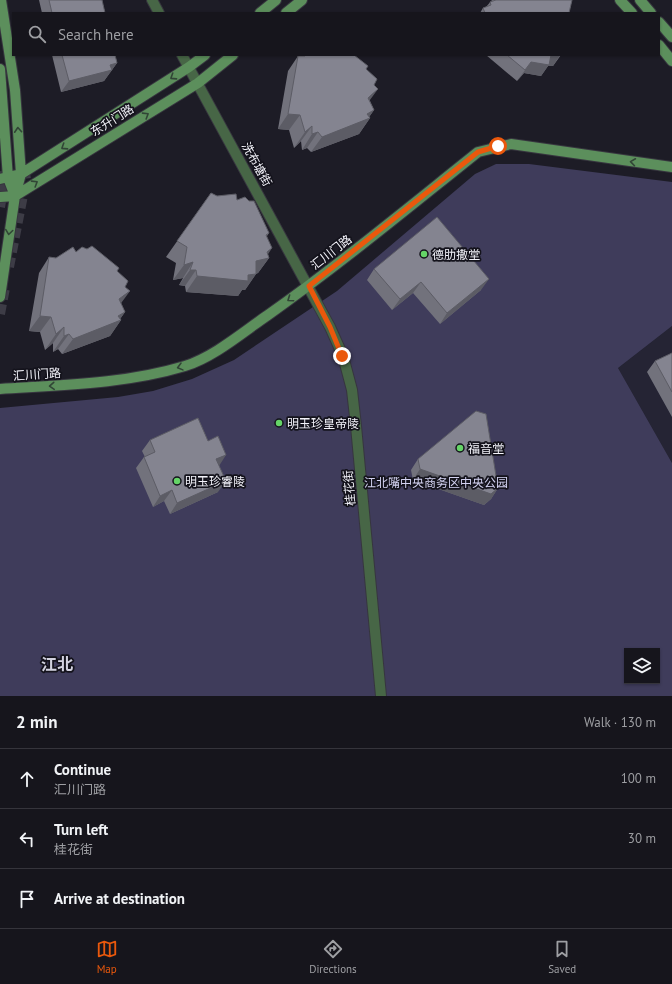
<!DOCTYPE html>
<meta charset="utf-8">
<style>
:root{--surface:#16151c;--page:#232229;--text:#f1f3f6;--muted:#9e9fa3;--line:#35343b;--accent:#ea580c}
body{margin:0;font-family:"PT Sans","Noto Sans SC",sans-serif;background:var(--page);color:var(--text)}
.controls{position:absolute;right:12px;bottom:12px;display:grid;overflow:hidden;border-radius:0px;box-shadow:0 1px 3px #0004}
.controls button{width:36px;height:36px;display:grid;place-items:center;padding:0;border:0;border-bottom:1px solid var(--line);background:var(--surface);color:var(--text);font:20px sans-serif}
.stop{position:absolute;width:12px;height:12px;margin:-9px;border:3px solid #ea580c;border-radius:50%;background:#fff}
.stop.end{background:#ea580c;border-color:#fff;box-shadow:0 1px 4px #0008}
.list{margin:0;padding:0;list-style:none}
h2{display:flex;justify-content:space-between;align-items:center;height:52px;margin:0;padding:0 16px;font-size:17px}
h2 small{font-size:13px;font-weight:400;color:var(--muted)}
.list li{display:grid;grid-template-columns:26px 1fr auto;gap:12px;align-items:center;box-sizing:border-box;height:60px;padding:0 16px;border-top:1px solid var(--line)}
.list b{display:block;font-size:15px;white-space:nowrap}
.list p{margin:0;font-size:13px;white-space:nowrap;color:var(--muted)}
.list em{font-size:13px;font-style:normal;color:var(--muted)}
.icon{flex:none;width:22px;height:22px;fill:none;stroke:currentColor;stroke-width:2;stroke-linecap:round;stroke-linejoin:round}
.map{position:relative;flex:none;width:672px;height:696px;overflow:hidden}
.search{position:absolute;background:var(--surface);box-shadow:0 1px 3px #0004;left:12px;right:12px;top:12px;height:44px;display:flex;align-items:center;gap:10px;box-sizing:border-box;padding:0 14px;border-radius:0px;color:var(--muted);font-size:15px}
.sheet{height:232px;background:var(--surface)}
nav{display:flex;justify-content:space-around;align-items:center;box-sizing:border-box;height:56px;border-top:1px solid var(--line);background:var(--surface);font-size:11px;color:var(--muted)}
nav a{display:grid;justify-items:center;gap:2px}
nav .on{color:var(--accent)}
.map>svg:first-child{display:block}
.built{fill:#252434}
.green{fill:#3f3c5b;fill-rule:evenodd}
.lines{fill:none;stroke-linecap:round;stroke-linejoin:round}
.primary-tunnel{stroke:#3d3c46;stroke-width:10;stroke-dasharray:10 5;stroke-linecap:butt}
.street-casing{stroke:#37363f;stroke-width:12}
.secondary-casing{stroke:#37363f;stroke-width:12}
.street{stroke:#476646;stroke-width:10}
.secondary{stroke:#5c8f5c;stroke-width:10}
.wall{fill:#72727c}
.shaded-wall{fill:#5c5c65}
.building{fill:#848490;stroke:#5c5c65}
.oneway{stroke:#314536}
.route{stroke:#ea580c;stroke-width:5}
.poi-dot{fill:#65d467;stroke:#14131c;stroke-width:1.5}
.labels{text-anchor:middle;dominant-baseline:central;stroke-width:3.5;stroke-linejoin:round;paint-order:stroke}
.street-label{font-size:12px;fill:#f3f3fa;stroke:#14131c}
.poi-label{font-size:12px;fill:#f3f3fa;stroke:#14131c;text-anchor:start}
.park-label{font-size:12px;fill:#d4d3f2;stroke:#14131c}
.district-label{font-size:16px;font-weight:bold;fill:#d2d2df;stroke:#14131c}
</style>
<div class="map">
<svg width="672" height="696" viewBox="0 0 672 696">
<rect width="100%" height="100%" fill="#1d1c26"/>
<path class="built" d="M672,326V463L618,368Z"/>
<path class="green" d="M496,164H529L672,182V326L618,368L672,463V696H0V408L118,397L153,391L192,379L234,360L337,291L475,174ZM627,651H657V681H627Z"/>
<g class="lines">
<path class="primary-tunnel" d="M0,207L4,185L3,171
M9,267L26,180L24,164
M0,314L5,288"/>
<g class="street-casing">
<path id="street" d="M152,0L159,13
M182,55L330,327L343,356L352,390L356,426L381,696"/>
</g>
<g class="secondary-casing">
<path id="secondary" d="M1,0L15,90L21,174L15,196
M620,0L632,13
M640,0L651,13
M260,13L276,0
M286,13L302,0
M659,22L672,37
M659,45L672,61
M0,69L8,178L15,196L0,297
M0,179L21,174L189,67L205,55
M0,197L15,196L198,83L233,55
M0,389C62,385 125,384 185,366C214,357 243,332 268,315C340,264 409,207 478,152L511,144L672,167"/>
</g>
<use href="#street" class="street"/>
<use href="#secondary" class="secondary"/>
</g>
<path class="wall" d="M39,0H102L105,13H42Z
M492,0H572L569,13H480L483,8L486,7Z
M52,55H115L117,63L104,81L61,92Z
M486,55H561L553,66H548L541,76L524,73L517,81Z
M298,56L366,69L370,101L374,110L369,117L370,118L359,134L311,152L307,148L302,150L301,141L294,148L289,130L278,129L288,71Z
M211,193L217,196L237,200L269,233L267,236L268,255L269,258L258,273L256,274L245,290H242L238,296L186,292L185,286L179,285L183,278L173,280L176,263L166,257Z
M76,252L117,271L125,287L121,303L125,312L120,319L121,320L110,336L62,354L58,349L53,352V343L45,350L40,332L29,331L39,273L49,257L56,258Z
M374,269L481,290L440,324L413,293L392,310L367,280Z
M672,353V417L647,372L655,361Z
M150,440L219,465L218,492L170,514L164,501L153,507L136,468L144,457H145L142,451Z
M418,459L498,488L491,499L484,505L413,480L411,470Z"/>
<path class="shaded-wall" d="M550,55H560L553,66H548L541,76L524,73L517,81L531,62Z
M117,63L104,81L61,92L69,81L110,65Z
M378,89L367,104L368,98Z
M374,110L367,120L370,118L359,134L311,152L322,137Z
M288,114L300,115L289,130L278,129Z
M312,126L301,141L294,148L305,132Z
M318,132L307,148L302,150L312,134Z
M272,248L265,259L269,258L258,273L249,275L256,274L245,290H242L238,296L186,292L197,276L256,261Z
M193,262L183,278L173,280L184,265Z
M190,270H196L185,286L179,285Z
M489,279L481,290L440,324L447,313Z
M421,282L413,293L392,310L400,299Z
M130,291L119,306V299Z
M125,312L118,322L121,320L110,336L62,354L73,339L118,316Z
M40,316L51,317L40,332L29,331Z
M64,327L53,343L45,350L56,334Z
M69,334L58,349L53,352L64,336Z
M226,455L219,466L216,459Z
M420,469L498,488L491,499L484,505L413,480Z
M226,481L218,492L170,514L177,503Z
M172,490L164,501L153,507L160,496Z"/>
<path class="building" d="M49,0H102L105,13H52Z
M496,0H572L569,13H485L483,8L491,5L490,2Z
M62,55H115L117,63L110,65L112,70L69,81Z
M306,55H354L368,66L366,69L377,79L374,85L378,89L368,98L374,110L367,114L370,118L322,137L318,132L312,134V126L305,132L300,115L288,114L298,56H305Z
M507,55H551L549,65L531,62L525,70Z
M211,193L217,196L236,194L237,200L245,197L249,201H254L269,233L266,235L272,248L267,252L269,258L256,261V274L248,275V281L197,276L196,270H190L193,262L184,265L187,247L177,241Z
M437,217L489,279L447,313L421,282L400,299L374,269Z
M92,246L119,268L117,271L128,281L125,287L130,291L119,299L125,312L118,316L121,320L73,339L69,334L64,336V327L56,334L51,317L40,316L49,257L56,258L73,247L76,252L82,247L87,249Z
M672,353V392L655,361Z
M476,411L486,414L498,488L491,494L420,469L418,459Z
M198,418L208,441L218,436L226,455L216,459L226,481L177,503L172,490L160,496L144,457L155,452L150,440Z"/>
<defs><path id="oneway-chevron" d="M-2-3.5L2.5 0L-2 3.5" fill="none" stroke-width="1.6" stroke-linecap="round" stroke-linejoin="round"/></defs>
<g class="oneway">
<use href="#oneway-chevron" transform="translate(173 77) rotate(147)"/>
<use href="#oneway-chevron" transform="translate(146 115) rotate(-32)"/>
<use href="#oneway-chevron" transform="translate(18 130) rotate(-94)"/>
<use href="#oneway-chevron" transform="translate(64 147) rotate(147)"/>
<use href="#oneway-chevron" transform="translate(633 162) rotate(-172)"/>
<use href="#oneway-chevron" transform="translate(35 183) rotate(-32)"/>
<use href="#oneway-chevron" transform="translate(9 232) rotate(98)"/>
<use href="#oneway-chevron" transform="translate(290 299) rotate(145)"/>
<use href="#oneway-chevron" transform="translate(180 367) rotate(165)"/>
<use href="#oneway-chevron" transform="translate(52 386) rotate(176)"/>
</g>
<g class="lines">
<path class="route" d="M342,356L330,327L309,286L478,152L498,146"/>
</g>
<g class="poi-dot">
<circle cx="424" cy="254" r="4"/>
<circle cx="279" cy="423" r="4"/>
<circle cx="460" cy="448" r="4"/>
<circle cx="177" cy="481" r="4"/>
</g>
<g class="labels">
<g class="street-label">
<text transform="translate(112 120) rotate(-32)">东升门路</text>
<text transform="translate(257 164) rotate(61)">洗布塘街</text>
<text transform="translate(331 252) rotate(-38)">汇川门路</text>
<text transform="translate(37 374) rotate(-4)">汇川门路</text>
<text transform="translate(349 488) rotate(-95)">桂花街</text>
</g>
<g class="poi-label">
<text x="432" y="254">德肋撒堂</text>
<text x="287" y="423">明玉珍皇帝陵</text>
<text x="468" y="448">福音堂</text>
<text x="185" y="481">明玉珍睿陵</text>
</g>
<g class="park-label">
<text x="436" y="482">江北嘴中央商务区中央公园</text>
</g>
<g class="district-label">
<text x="57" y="664">江北</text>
</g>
</g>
</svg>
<div class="controls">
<button><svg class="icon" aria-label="layers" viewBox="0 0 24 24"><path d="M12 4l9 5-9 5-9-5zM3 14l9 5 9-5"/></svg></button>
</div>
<div class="stop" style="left:498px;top:146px"></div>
<div class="stop end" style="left:342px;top:356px"></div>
<div class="search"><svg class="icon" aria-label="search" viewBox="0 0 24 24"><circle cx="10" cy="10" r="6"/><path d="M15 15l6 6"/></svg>Search here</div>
</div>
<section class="sheet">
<h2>2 min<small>Walk · 130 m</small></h2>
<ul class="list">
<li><svg class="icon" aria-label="ahead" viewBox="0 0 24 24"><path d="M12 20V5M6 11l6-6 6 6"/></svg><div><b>Continue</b><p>汇川门路</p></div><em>100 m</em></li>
<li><svg class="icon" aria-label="left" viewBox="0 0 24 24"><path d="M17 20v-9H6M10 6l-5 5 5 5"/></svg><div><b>Turn left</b><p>桂花街</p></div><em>30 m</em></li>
<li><svg class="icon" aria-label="arrive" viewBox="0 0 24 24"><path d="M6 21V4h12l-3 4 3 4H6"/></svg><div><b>Arrive at destination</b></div></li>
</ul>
</section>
<nav>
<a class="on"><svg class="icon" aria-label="map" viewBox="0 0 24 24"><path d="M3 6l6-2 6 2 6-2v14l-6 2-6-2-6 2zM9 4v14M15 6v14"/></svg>Map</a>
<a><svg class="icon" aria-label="directions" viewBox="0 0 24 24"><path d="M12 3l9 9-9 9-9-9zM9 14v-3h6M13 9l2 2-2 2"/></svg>Directions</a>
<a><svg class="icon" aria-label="saved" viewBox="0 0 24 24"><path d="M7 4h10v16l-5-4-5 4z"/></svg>Saved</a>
</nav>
